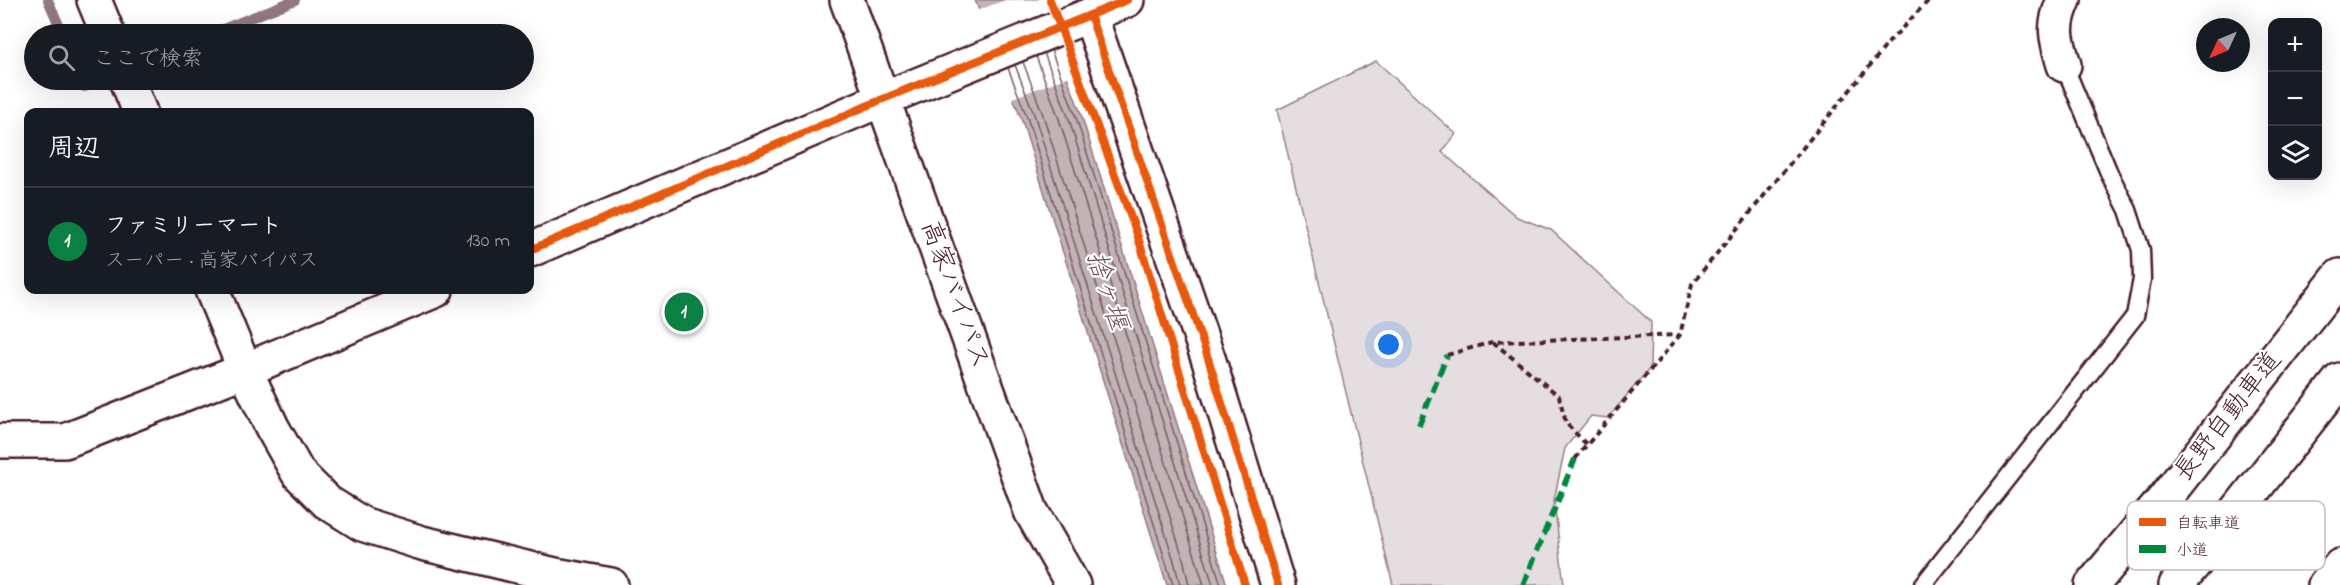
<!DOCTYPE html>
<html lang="ja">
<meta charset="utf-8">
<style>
:root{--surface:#171b24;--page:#242831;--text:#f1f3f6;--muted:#9ea1a6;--line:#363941;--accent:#0b8043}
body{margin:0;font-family:"Indie Flower","Klee One",sans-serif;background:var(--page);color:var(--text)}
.controls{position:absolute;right:18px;top:18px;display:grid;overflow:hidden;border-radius:12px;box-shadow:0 6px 24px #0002}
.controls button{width:54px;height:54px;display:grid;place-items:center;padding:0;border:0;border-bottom:2px solid var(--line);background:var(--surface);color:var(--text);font:30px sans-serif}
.compass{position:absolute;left:2196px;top:18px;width:54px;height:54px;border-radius:50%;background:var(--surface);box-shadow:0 6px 24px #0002;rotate:226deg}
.you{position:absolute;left:1389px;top:345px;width:21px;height:21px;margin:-15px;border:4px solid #fff;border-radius:50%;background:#1a73e8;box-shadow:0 0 0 9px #1a73e833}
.badge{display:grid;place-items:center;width:39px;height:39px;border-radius:50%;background:var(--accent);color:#fff;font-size:20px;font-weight:700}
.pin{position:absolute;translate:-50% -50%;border:3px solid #fff;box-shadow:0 2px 6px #0006}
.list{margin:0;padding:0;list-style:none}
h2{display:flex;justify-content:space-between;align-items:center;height:78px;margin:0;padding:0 24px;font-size:26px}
h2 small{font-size:20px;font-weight:400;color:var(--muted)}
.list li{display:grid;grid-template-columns:39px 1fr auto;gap:18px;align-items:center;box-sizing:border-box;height:108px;padding:0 24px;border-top:2px solid var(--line)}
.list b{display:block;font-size:22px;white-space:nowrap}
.list p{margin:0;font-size:20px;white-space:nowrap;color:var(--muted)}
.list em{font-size:20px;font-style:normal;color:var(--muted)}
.icon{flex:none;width:33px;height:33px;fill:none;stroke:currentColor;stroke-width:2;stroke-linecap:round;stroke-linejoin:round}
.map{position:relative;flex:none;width:2340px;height:585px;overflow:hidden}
.search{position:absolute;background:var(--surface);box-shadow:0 6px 24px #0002;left:24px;top:24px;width:510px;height:66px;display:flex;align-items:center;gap:15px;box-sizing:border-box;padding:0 21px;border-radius:33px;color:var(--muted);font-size:22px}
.panel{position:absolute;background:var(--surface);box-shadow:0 6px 24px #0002;left:24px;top:108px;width:510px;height:186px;border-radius:12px}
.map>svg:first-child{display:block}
.green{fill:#e5dee0;stroke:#987e86;stroke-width:1.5}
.water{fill:#c1b3b6;stroke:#91787e;stroke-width:1.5}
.pier{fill:#fff}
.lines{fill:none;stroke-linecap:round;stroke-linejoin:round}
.shore{stroke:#7a5a63;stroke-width:1.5}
.stream{stroke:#91787e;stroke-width:10}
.service-casing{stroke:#4a1f2b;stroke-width:21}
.minor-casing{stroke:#4a1f2b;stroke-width:38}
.tertiary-casing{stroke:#4a1f2b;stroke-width:38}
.trunk-casing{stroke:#4a1f2b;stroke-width:38}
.motorway-casing{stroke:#4a1f2b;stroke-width:38}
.path{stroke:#4a1f2b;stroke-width:4;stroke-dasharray:6 4.5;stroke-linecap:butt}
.service{stroke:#fff;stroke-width:16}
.minor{stroke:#fff;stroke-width:33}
.tertiary{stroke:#fff;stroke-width:33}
.trunk{stroke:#fff;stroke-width:33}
.motorway{stroke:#fff;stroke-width:33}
.quiet{stroke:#00873e;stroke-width:6;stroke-dasharray:12 6;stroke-linecap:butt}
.cycleway-casing{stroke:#fff;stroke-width:11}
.cycleway{stroke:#e8590c;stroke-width:8}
.labels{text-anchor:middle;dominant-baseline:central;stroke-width:4.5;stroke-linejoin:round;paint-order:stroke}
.street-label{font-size:26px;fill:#4a1f2b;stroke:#fff}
.water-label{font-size:27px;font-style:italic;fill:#74535c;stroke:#fff}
.key{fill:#fff;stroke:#c9bcbf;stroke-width:1.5}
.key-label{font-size:16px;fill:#4a1f2b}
</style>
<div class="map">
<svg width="2340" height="585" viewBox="0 0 2340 585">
<rect width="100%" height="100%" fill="#fff"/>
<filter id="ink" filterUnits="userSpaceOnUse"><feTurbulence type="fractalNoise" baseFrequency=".0167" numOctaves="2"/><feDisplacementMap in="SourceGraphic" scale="12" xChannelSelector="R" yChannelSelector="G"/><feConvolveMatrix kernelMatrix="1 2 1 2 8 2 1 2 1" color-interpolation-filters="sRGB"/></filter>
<g filter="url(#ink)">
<path class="green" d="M1376,61L1456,134L1442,152L1517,217L1551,230L1651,322L1650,368L1608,418L1591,416L1565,448L1554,500L1564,585H1393L1277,110Z"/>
<path class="water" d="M975,0H1038L1080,111L1227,585H1167L1021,118Z"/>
<path class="pier" d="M1005,0H1042L1070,76L1010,99L976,11Z"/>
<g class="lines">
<path class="shore" d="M1051,50L1075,114L1221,585
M1044,53L1068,116L1213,585
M1036,56L1059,119L1204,585
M1023,62L1042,112L1183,558L1189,585
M1015,65L1034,114L1174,561L1180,585
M1008,68L1027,117L1173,585"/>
<path class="stream" d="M48,0L63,34
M211,34L295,0
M81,80L84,87L103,80"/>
<g class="service-casing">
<path id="service" d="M1923,585L2135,316L2142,279L2141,250L2128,210L2110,175L2064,65"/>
</g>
<g class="minor-casing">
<path id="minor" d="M1090,15L1209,361L1278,585
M2325,585L2340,566"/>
</g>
<g class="tertiary-casing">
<path id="tertiary" d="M94,0L108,34
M127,80L140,112
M530,250L883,99L1127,0
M212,290L245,370L272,427L298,473L327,502L362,524L422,543L555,575L611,585
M0,441H65L245,370L436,290"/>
</g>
<g class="trunk-casing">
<path id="trunk" d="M847,0L1031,511L1073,585"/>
</g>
<g class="motorway-casing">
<path id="motorway" d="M2064,65C2056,38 2052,27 2064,0
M2092,585L2165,498L2340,276
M2176,585L2211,544L2340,380"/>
</g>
<path class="path" d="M1493,342L1559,396L1566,423L1587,445
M1447,355L1492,342L1680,335
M1575,459L1680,335L1692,284L1890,41L1929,0"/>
<use href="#service" class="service"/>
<use href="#minor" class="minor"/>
<use href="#tertiary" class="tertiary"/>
<use href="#trunk" class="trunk"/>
<use href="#motorway" class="motorway"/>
<path class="quiet" d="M1419,425L1447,355
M1523,585L1575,459"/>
<g class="cycleway-casing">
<path id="cycleway" d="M1050,0L1137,234L1245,585
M1090,15L1209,361L1278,585
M530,250L883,99L1127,0"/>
</g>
<use href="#cycleway" class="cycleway"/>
</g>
</g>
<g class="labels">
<g class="street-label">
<text transform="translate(954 295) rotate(70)">高家バイパス</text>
<text transform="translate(2229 417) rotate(-52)">長野自動車道</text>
</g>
<g class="water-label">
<text transform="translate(1106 291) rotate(72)">捨ヶ堰</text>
</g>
</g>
<rect x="2127" y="501" width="198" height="69" rx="9" class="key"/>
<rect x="2139" y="518" width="27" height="8" fill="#e8590c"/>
<rect x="2139" y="545" width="27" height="8" fill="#00873e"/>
<g class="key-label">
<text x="2176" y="528">自転車道</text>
<text x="2176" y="555">小道</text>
</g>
</svg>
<div class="controls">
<button>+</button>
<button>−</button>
<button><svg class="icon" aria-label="layers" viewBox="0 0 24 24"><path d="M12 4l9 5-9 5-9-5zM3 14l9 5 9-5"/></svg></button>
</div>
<svg class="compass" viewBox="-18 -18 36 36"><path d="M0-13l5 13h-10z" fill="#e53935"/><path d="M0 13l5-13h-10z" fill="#9ea1a6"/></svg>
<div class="you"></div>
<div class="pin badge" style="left:684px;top:312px">1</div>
<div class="search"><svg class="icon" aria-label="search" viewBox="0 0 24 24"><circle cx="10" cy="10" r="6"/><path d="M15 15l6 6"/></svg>ここで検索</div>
<section class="panel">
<h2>周辺<small></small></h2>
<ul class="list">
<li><span class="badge">1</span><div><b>ファミリーマート</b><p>スーパー · 高家バイパス</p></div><em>130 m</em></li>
</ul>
</section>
</div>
